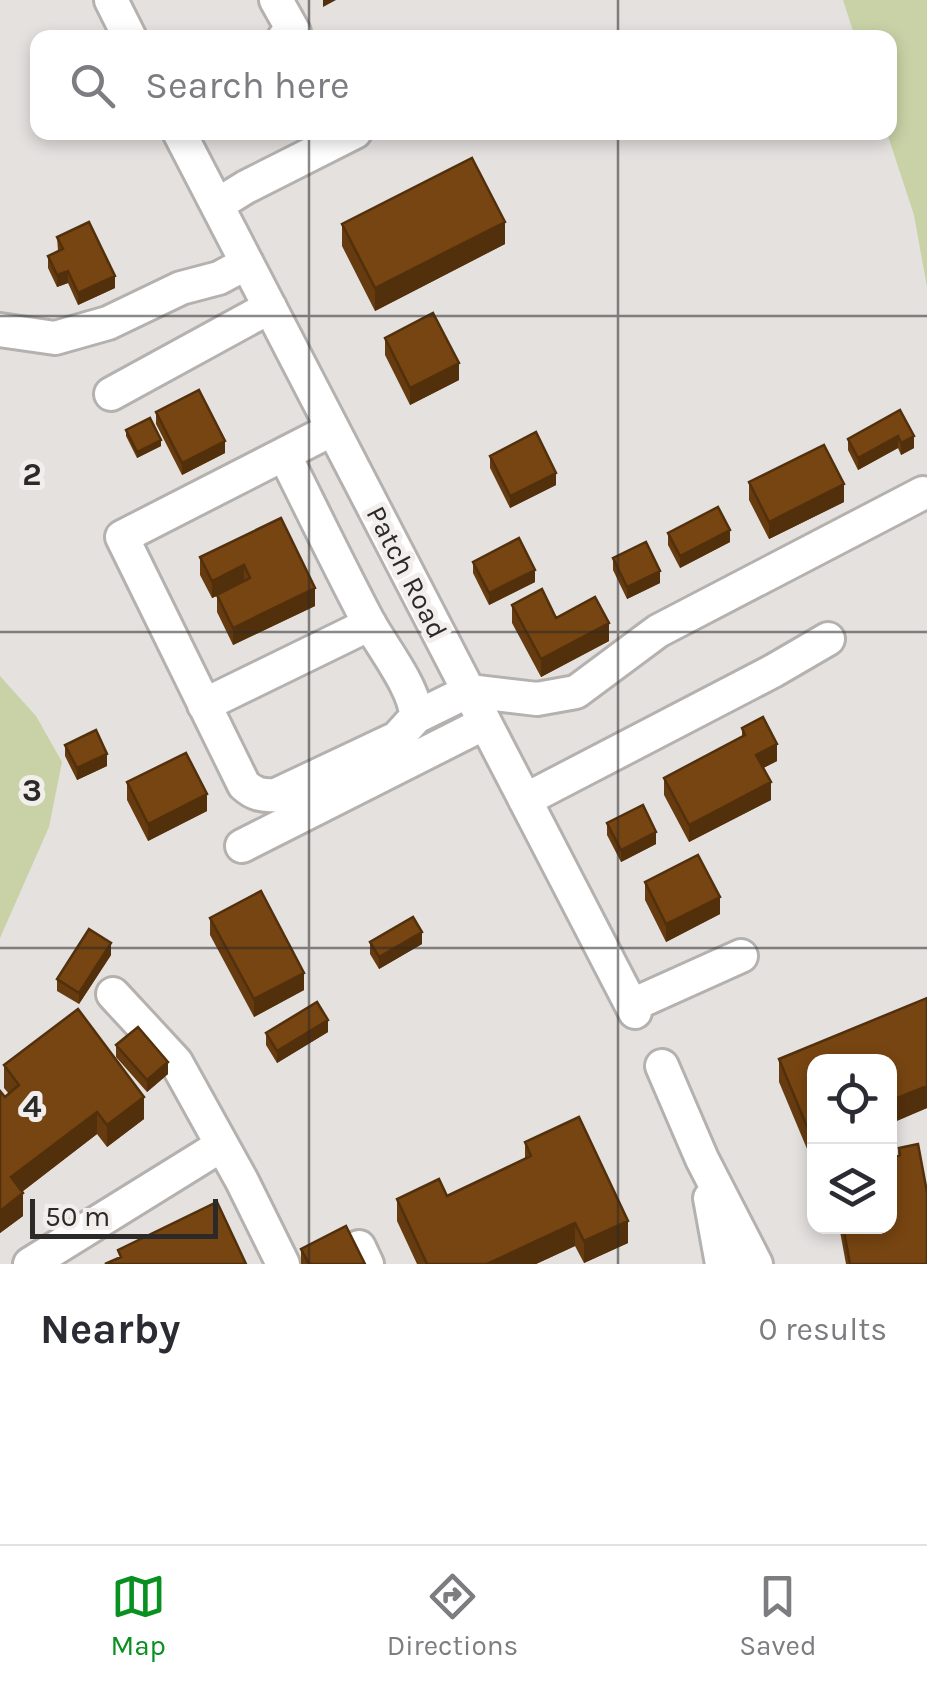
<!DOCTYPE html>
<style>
:root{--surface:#fff;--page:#f7f7f7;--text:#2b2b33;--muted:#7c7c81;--line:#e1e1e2;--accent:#089020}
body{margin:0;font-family:Karla,sans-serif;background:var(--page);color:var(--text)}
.controls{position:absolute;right:30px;bottom:30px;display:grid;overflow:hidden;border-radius:20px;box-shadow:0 5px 15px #0003}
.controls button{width:90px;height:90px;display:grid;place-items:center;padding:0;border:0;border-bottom:2px solid var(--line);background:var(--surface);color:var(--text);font:50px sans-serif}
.scale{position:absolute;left:30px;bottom:25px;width:188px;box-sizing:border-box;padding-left:10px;border:5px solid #2b2a29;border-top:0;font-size:28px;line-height:35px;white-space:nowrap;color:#2b2a29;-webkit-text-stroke:8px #f1eeec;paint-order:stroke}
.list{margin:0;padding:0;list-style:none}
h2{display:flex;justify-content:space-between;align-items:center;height:130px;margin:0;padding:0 40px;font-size:42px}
h2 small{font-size:32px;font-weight:400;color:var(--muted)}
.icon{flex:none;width:55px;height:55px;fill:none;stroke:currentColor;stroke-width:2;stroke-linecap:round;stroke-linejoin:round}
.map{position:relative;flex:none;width:927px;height:1264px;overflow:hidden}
.search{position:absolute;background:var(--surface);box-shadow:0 5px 15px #0003;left:30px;right:30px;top:30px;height:110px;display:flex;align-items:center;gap:25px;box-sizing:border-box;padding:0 35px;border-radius:20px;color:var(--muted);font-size:38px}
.sheet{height:280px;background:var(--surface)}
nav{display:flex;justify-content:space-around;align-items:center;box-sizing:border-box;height:140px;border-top:2px solid var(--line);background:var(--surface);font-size:28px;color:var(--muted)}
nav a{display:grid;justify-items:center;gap:5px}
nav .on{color:var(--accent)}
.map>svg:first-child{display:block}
.green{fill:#c9d2a6}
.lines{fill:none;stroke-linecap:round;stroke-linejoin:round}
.minor-casing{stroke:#b4b1af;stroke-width:38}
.minor{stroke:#fff;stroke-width:32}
.wall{fill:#663b0f}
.shaded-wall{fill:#53300c}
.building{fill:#774511;stroke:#53300c;stroke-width:2.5}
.grid{fill:none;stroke:#2b2a29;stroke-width:2.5;stroke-opacity:0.55}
.labels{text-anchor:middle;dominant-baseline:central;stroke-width:10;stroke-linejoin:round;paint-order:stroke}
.street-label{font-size:28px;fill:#2b2a29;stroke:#f1eeec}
.grid-label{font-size:32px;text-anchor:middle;font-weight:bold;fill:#2b2a29;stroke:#f1eeec;stroke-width:10;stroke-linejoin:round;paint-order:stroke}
</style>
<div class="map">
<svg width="927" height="1264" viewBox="0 0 927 1264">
<rect width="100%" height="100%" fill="#e4e1df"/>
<path class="green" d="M843,0H927V287L914,215L887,133L890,132V38L855,37Z
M0,676L36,716L62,762L49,827L0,938Z"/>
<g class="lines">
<g class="minor-casing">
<path id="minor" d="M111,0L130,38
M276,0L294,32L284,38
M179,132L635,1012
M217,205L246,187L355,132
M0,330L55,338L108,323L181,288L219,278L247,263
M111,394L270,307
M284,454C312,510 339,566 368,621C382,647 416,689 416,717L397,738L276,795C262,796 254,794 244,785L122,537L333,429
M204,705L370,624
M416,717L469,691L537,699L576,692L658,631L923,493
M525,800L773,671L828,639
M242,846L485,723
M113,994L176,1062L242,1181L283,1264
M632,1005L741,956
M662,1066L702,1159L756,1264
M710,1198L722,1264
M359,1247L367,1264
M30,1264L222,1145"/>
</g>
<use href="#minor" class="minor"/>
</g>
<path class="wall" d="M342,224L505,244L375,311L342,246Z
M57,237L115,288L78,305L68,283L57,287L48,268V256L58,251Z
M385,338L459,380L410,405L385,355Z
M900,410L914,448L901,455L898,448L858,470L848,450V439Z
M156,412L225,453L182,475L156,424Z
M126,430L161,446L137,458L126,436Z
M490,456L556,485L510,508L490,468Z
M749,482L844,502L769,539L749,500Z
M281,518L315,606L233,645L217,612V596L212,598L200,575V557Z
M668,533L730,542L680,568L668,545Z
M613,558L660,583L627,599L613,570Z
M473,562L535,582L489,605L473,573Z
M512,605L556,618L609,641L541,677L512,623Z
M742,728L777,761L763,768L771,800L689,842L664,795V778L742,736Z
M65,745L107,766L77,780L65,756Z
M127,782L207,811L148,841L127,800Z
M607,823L656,844L621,862L607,835Z
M645,882L720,914L666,942L645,900Z
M210,918L304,990L254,1017L210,935Z
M370,942L422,944L379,969L370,954Z
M111,955L79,1004L57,991V979Z
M927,998V1108L810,1156L779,1082V1059Z
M328,1032L277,1063L266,1045V1033Z
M116,1045L168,1074L147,1092L116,1057Z
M4,1065L144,1119L107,1147L97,1134L22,1192L23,1216L0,1233V1091L5,1097L9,1094L4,1088Z
M525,1142L628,1243L584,1263L575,1246L536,1264H417L397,1221V1199L447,1196L525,1159Z
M899,1148L927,1264H846L839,1226H890Z
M301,1249L365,1264H301Z"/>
<path class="shaded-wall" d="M323,0H336L323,7Z
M505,222V244L375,311V288Z
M68,271V283L57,287V275Z
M115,276V288L78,305V293Z
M459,363V380L410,405V388Z
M898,436V448L858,470V458Z
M914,436V448L901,455V443Z
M161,440V446L137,458V452Z
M225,441V453L182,475V463Z
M556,473V485L510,508V496Z
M844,484V502L769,539V522Z
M730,530V542L680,568V556Z
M244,565V583L212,598V581Z
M535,570V582L489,605V593Z
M660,571V583L627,599V587Z
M315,588V606L233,645V628Z
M609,623V641L541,677V659Z
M777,744V761L756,772V755Z
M107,754V766L77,780V768Z
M771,782V800L689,842V825Z
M207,794V811L148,841V824Z
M656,832V844L621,862V850Z
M720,897V914L666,942V924Z
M422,932V944L379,969V957Z
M111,943V955L79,1004V993Z
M304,973V990L254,1017V999Z
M328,1020V1032L277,1063V1051Z
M168,1062V1074L147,1092V1080Z
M927,1086V1108L890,1124V1101Z
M144,1097V1119L107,1147V1125Z
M97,1112V1134L11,1200V1177Z
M814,1132V1155L810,1156V1134Z
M23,1193V1216L0,1233V1211Z
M628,1221V1243L584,1263V1241Z
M575,1223V1246L536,1264H487Z"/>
<path class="building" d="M472,158L505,222L375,288L342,224Z
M89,222L115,276L78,293L68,271L57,275L48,256L63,249L57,237Z
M433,313L459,363L410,388L385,338Z
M199,390L225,441L182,463L156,412Z
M900,410L914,436L901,443L898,436L858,458L848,439Z
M150,418L161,440L137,452L126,430Z
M536,432L556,473L510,496L490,456Z
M824,445L844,484L769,522L749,482Z
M718,507L730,530L680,556L668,533Z
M281,518L315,588L233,628L217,595L250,578L244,565L212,581L200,557Z
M519,538L535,570L489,593L473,562Z
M646,542L660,571L627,587L613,558Z
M542,589L556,618L595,597L609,623L541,659L512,605Z
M763,717L777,744L756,755L771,782L689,825L664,778L745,735L742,728Z
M96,730L107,754L77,768L65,745Z
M186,753L207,794L148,824L127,782Z
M643,805L656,832L621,850L607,823Z
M698,855L720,897L666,924L645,882Z
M261,891L304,973L254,999L210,918Z
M413,917L422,932L379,957L370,942Z
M89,929L111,943L79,993L57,979Z
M927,998V1086L890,1101V1062H814V1132L810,1134L779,1059Z
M317,1002L328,1020L277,1051L266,1033Z
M78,1009L144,1097L107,1125L97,1112L11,1177L23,1193L0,1211V1091L5,1097L19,1085L4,1065Z
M138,1027L168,1062L147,1080L116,1045Z
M579,1117L628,1221L584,1241L575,1223L487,1264H427L397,1199L439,1179L447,1196L531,1156L525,1142Z
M918,1144L927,1192V1264H850L843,1226H890V1158L900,1155L899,1148Z
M217,1202L246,1264H105L121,1257L118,1250Z
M346,1226L365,1264H309L301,1249Z"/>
<path class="grid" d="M309,0V38M618,0V38M309,132V1264M618,132V1264M0,316H927M0,632H927M0,948H927"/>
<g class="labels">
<g class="street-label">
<text transform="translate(407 572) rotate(63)">Patch Road</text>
</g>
</g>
<g class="grid-label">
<text x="32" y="485">2</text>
<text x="32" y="801">3</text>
<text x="32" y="1117">4</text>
</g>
</svg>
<div class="controls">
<button><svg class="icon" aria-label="locate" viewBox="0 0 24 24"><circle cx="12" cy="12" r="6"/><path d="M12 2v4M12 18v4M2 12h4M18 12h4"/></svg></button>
<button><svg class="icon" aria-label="layers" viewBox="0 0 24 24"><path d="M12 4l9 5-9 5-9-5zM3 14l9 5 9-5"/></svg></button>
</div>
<div class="scale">50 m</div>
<div class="search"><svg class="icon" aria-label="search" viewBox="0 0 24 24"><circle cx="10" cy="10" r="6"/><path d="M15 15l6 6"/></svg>Search here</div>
</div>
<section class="sheet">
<h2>Nearby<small>0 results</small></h2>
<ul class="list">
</ul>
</section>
<nav>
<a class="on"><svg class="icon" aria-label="map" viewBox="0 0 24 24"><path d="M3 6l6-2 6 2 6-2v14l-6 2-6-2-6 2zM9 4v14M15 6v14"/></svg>Map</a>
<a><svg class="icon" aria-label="directions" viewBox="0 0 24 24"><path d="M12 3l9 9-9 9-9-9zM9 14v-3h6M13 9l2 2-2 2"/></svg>Directions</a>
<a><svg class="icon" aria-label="saved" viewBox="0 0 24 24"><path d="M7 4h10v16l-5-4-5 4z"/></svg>Saved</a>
</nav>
